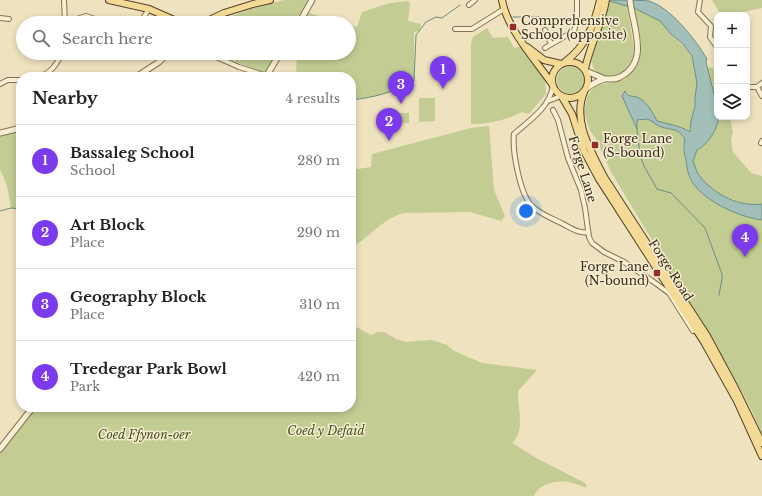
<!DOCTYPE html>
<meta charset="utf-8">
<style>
:root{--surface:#fff;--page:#f2f2f2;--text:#222;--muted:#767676;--line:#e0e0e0;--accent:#7c3aed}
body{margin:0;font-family:"Libre Baskerville",serif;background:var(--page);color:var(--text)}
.controls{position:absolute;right:12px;top:12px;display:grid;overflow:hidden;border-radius:8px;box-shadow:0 2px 6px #0003}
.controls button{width:36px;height:36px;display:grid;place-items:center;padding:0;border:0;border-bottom:1px solid var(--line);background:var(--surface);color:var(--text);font:20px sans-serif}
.you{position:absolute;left:526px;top:211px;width:14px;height:14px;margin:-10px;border:3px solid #fff;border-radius:50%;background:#1a73e8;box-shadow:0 0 0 6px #1a73e833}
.badge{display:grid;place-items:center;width:26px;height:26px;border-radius:50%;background:var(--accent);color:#fff;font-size:13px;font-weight:700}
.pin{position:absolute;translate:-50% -33px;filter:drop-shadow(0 1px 2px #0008)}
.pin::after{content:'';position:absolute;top:21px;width:14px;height:12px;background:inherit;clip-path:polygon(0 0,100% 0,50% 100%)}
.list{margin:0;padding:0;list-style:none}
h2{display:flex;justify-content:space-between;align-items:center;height:52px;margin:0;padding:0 16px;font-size:17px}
h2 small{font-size:13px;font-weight:400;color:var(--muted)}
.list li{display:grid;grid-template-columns:26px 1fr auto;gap:12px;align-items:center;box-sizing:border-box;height:72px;padding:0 16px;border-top:1px solid var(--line)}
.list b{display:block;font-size:15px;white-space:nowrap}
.list p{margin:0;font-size:13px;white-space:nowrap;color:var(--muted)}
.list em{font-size:13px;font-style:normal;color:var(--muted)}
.icon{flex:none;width:22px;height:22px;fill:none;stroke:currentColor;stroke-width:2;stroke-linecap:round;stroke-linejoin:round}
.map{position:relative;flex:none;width:762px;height:496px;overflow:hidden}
.search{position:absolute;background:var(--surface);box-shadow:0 2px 6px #0003;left:16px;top:16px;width:340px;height:44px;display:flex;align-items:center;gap:10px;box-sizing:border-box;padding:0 14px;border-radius:22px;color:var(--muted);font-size:15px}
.panel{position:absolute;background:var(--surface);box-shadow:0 2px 6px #0003;left:16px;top:72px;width:340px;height:340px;border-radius:16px}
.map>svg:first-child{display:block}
.green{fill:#c2cc93}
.water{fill:#a2c0b9;stroke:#6a8d86}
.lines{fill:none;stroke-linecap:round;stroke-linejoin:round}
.stream{stroke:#6a8d86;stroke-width:1}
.minor-casing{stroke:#877357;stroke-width:6}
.tertiary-casing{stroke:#877357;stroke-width:7}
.primary-casing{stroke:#54412c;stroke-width:8}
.minor{stroke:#f9efd2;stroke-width:4}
.tertiary{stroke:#f9efd2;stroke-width:5}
.primary{stroke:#f3da95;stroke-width:6}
.poi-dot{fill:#962c27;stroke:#f5eccf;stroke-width:1.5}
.labels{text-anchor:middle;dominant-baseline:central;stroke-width:3;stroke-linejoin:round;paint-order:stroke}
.poi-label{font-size:12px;fill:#362a1c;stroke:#f5eccf;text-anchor:start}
.street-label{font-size:12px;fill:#362a1c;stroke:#f5eccf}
.park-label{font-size:12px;font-style:italic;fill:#445322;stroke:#f5eccf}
</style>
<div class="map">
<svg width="762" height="496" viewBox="0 0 762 496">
<rect width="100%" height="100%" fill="#eee2bf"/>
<path class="green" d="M284,0H308L307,5L296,23H214L253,8Z
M712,0H762V8L729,15H721Z
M408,1L410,3L408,21L421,24L420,31L414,32V81C391,93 376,97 351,100V77H296L297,53H349V25L357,27L362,12L390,3Z
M610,1L627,6L634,49L632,60L622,73L610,77L600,75L594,69L591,61L592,53Z
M634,8C642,12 652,15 659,20C664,24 667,30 671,34C688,50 697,58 697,84C697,100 691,115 690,132L687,130L657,121L637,97H630L625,93V92H623L628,109L633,121L637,128V120C640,120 644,119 647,119C651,120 655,124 659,126C670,131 676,126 685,139L683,148L688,174L742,215L762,220V434L750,407L729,368L611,172L595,137L590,131L584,112L587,97L593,88L597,85L616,82L625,79L635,67L640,54L641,41Z
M309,13L343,23H303Z
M487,28L493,38L508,37L514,48L522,46L545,78L546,94L529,114L522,112C506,120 489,124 471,124V43L473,37Z
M225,53H277L265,73L239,63H237L233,59L224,55Z
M557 80a14 14 0 1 1 28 0a14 14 0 1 1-28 0Z
M713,67L717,81V106L707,68Z
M419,98H435V121L419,122Z
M390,113H409V123H390Z
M719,117H730L733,132L731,140L733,152L751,173L762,176V204C739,206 716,195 701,178C697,174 695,166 693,161L697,150C705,145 717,127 719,117Z
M489,126L494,190L505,216L501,221L470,212L404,213C383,218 369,238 351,248V170L371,167L372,154L471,128Z
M21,130V209L11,208L7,186L0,169V135Z
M351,324L371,335L378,332H384L396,339L406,342L432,340L447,345L454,351L482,363L537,370L518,391C517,408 526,430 512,443L538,459L585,483L587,488C581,486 574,483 568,482C556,480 538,484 534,496H0V453L36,407H351Z"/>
<path class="water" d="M606,0C617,0 640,0 649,1C670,7 696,40 707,59L706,62L717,106V117H719C717,130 708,144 697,150L693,161C695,166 697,174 701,178C716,195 739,207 762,204V220C739,217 706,202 693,183C688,176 687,168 686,160C684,152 683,147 685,139C676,126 670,131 659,126C655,124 651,120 647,119C644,119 640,120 637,120V129L622,96L625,91C627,98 633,95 639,98C648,103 652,112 657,121C668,124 681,126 690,132L691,121L695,106V98L697,83L692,56L682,43L671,34L660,21L634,8Z"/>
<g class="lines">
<path class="stream" d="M513,17H539L551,20H571
M351,100C376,97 391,93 414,81L416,35L426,22L436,17L442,18L460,5
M637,129L640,155L644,166L657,189L671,193L675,197L705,228L722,274V279L719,295
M0,211L11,208L21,209"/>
<g class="minor-casing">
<path id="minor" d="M64,0L65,23
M700,0L698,12L711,26L710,37L717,47
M469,5L475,0
M0,18L9,19
M65,23L86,16L107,23
M140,23L149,9
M455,29H472L504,9
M545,30L551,44
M545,48L574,31L577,20V0
M207,53L239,67L267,76
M39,77C51,73 57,64 62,53
M0,84L8,80H21
M553,86C549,108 530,120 514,134C512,151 520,193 531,205C539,214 552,218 563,224C571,228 579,234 588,232
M747,87H757L762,83
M757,87L762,96
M548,101L561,96
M553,110L558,120L568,158L581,190L585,208L589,237L592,243L604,252L624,262L651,280L669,293L693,331
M761,143L762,141"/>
</g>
<g class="tertiary-casing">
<path id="tertiary" d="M299,23L312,0
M586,71L605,79
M136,77L159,62L168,53
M266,77L280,53
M586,89C592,84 598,81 605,79C611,79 615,80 620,77C651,61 632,25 630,0
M0,133L21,128
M0,449L33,407"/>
</g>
<g class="primary-casing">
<path id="primary" d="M109,0L149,9L181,23
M502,0C507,29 535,59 552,84
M203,23L224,13L253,4L270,0
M527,47L544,60L561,64
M552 80a18 18 0 1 1 36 0a18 18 0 1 1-36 0Z
M565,62C586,46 594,26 600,0
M585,69C590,45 602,24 606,0
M584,92C572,121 591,151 604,177L707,336L735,388L762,443
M562,97L572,114L584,151L599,179L704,342L737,401L762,456"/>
</g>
<use href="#minor" class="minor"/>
<use href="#tertiary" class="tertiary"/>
<use href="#primary" class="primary"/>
</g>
<g class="poi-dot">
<rect x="509" y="23" width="8" height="8" rx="2"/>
<rect x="591" y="141" width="8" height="8" rx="2"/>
<rect x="653" y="269" width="8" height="8" rx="2"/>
</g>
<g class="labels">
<g class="poi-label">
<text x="521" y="20">Comprehensive<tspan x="521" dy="14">School (opposite)</tspan></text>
<text x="603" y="138">Forge Lane<tspan x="603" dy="14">(S-bound)</tspan></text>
<text x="649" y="266" text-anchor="end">Forge Lane<tspan x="649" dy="14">(N-bound)</tspan></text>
</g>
<g class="street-label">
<text transform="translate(583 169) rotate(73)">Forge Lane</text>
<text transform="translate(671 270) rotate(57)">Forge Road</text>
</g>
<g class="park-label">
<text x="326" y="430">Coed y Defaid</text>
<text x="144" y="434">Coed Ffynon-oer</text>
</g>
</g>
</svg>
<div class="controls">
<button>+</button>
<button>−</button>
<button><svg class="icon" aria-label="layers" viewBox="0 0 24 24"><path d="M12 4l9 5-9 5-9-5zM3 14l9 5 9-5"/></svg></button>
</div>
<div class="you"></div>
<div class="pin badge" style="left:443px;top:89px">1</div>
<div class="pin badge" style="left:389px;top:141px">2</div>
<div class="pin badge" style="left:401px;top:104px">3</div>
<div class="pin badge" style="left:745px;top:257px">4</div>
<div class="search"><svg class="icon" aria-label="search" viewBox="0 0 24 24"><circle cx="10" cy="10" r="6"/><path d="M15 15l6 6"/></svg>Search here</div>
<section class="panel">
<h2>Nearby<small>4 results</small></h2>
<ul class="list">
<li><span class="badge">1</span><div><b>Bassaleg School</b><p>School</p></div><em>280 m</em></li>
<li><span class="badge">2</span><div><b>Art Block</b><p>Place</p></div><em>290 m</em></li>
<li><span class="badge">3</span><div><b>Geography Block</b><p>Place</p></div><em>310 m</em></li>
<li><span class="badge">4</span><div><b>Tredegar Park Bowl</b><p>Park</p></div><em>420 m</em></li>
</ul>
</section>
</div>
